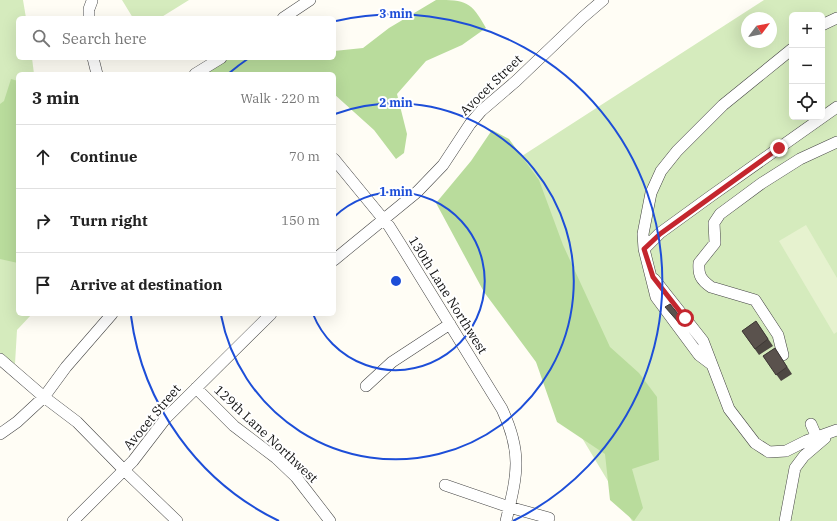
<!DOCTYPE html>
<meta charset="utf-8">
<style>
:root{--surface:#fff;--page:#f6f6f6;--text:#222;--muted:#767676;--line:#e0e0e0}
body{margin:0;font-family:"IBM Plex Serif",serif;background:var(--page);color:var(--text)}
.controls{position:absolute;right:12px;top:12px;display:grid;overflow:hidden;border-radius:6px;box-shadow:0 4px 16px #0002}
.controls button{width:36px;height:36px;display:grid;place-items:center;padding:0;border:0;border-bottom:1px solid var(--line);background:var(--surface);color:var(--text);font:20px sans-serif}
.compass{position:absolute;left:741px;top:12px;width:36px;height:36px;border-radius:50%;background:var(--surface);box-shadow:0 4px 16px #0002;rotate:58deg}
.stop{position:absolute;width:12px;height:12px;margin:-9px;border:3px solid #c4262e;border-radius:50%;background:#fff}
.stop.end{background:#c4262e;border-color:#fff;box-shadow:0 1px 4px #0008}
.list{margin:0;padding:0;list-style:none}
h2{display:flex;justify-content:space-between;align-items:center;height:52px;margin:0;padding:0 16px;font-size:17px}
h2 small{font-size:13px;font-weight:400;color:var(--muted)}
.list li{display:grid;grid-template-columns:26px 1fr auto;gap:12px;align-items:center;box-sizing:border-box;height:64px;padding:0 16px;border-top:1px solid var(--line)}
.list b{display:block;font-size:15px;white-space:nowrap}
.list em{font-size:13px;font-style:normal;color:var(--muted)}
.icon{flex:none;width:22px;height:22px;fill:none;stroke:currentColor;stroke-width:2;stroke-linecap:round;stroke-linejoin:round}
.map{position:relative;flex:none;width:837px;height:521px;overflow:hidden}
.search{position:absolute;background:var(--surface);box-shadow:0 4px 16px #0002;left:16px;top:16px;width:320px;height:44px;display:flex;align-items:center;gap:10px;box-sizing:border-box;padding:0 14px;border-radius:6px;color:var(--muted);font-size:15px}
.panel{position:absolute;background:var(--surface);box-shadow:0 4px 16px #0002;left:16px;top:72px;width:320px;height:244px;border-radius:6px}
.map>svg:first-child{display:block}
.green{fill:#d5ebbd;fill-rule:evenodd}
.forest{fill:#b9dc9c}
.pitch{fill:#e6f2cf}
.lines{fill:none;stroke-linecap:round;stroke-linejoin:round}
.minor-casing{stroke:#444;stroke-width:12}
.minor{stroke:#fff;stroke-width:11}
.wall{fill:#4d4742}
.building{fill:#5a524d;stroke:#3f3936}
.route{stroke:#c4262e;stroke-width:5}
.ring{fill:none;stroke:#1d4ed8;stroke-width:2}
.labels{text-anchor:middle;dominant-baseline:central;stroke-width:4;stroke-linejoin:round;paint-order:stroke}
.street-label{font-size:13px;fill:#111;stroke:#fff}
.centre{fill:#1d4ed8;stroke:#fff;stroke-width:2}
.ring-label{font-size:12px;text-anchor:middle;font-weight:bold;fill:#1d4ed8;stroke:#fff;stroke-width:4;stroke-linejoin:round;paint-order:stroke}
</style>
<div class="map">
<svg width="837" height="521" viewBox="0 0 837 521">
<rect width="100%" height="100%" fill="#fffdf5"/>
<path class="green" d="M0,0H23L26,18H18V58H32L34,74H18V314H32L17,330L15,364L0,354Z
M122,0H189L160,18H133Z
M764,0H837V521H632L443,207ZM792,15H822V117H792ZM747,18H771V42H747Z"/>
<path class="forest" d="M436,0C466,0 471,1 486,28L462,45L426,61L397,94L407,134L404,153L396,159L374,130L334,94V74H204L230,58H334V51L363,48L389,28Z
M11,79L18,81V263L0,259V104L4,101Z
M492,130L509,139L539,180L563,245L610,347L639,373L657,397L659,460L632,469L643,508L634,521L610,500L605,454L557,422L536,362L484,292L436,203L471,161Z"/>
<path class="pitch" d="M806,225L837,278V332L834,334L779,241Z"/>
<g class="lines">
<g class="minor-casing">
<path id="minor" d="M89,18V9L92,1
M283,18L310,0
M822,25L837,18
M93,58L97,74
M195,74L221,58
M334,159L389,226L401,245L502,409C523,454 517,475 506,521
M644,249L660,233L711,196L837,107
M334,260L417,192L443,165L470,124L481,111L516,81L582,18L603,0
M654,279L703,341L729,409L755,443L769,452L786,451L806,441L837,430
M783,355L778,335L755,300L711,287C701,280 698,275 699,263L715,243L714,223L720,214L762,183L800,159L837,142
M0,359L44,397L77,422L124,470L177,521
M711,364L699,355L656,297L644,249L643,234L651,193L661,171L677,151L723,105L792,49
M366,386L392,362L450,324
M196,388L234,426L276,458L296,477L330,521
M811,424L817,438
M0,434L17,422L44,397L66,367L112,314
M445,485L509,507L549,518
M73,521L133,461L166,418L271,314
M785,521L795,468L804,456L825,438"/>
</g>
<use href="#minor" class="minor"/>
</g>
<path class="wall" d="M670,304L685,322L681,325L667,309Z
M756,321L773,346L759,355L742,331Z
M775,348L792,374L781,381L763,356Z"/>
<path class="building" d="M670,304L683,320L679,323L665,307Z
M756,321L768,339L755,349L742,331Z
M775,348L787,367L776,375L763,356Z"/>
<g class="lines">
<path class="route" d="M685,318L653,277L644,249L660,234L779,148"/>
</g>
<g class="ring">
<path d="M334 217A89 89 0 1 1 313 314"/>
<path d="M335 114A178 178 0 1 1 221 315"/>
<path d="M279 521A267 267 0 0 1 131 316M228 74A267 267 0 0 1 249 58M336 21A267 267 0 0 1 513 521"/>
</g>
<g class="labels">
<g class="street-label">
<text transform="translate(491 85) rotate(-44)">Avocet Street</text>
<text transform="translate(448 295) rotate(58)">130th Lane Northwest</text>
<text transform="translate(152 417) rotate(-50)">Avocet Street</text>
<text transform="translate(266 434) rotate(43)">129th Lane Northwest</text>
</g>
</g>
<circle cx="396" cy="281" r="6" class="centre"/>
<g class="ring-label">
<text x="396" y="18">3 min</text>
<text x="396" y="107">2 min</text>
<text x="396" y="196">1 min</text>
</g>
</svg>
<div class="controls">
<button>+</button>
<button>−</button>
<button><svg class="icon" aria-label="locate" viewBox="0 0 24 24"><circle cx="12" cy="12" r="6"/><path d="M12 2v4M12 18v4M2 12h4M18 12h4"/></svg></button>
</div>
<svg class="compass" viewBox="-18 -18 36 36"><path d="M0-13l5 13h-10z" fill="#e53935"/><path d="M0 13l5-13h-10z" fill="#767676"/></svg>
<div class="stop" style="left:685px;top:318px"></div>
<div class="stop end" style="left:779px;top:148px"></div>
<div class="search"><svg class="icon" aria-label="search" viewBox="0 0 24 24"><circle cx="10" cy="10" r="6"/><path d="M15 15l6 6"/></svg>Search here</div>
<section class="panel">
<h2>3 min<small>Walk · 220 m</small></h2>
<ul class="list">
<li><svg class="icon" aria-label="ahead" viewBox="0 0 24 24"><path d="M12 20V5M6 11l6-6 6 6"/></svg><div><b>Continue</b></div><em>70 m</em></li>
<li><svg class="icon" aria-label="right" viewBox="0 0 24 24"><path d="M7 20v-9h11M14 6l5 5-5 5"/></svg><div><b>Turn right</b></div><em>150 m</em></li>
<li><svg class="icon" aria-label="arrive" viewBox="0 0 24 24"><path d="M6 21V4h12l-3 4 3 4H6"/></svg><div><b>Arrive at destination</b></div></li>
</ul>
</section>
</div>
